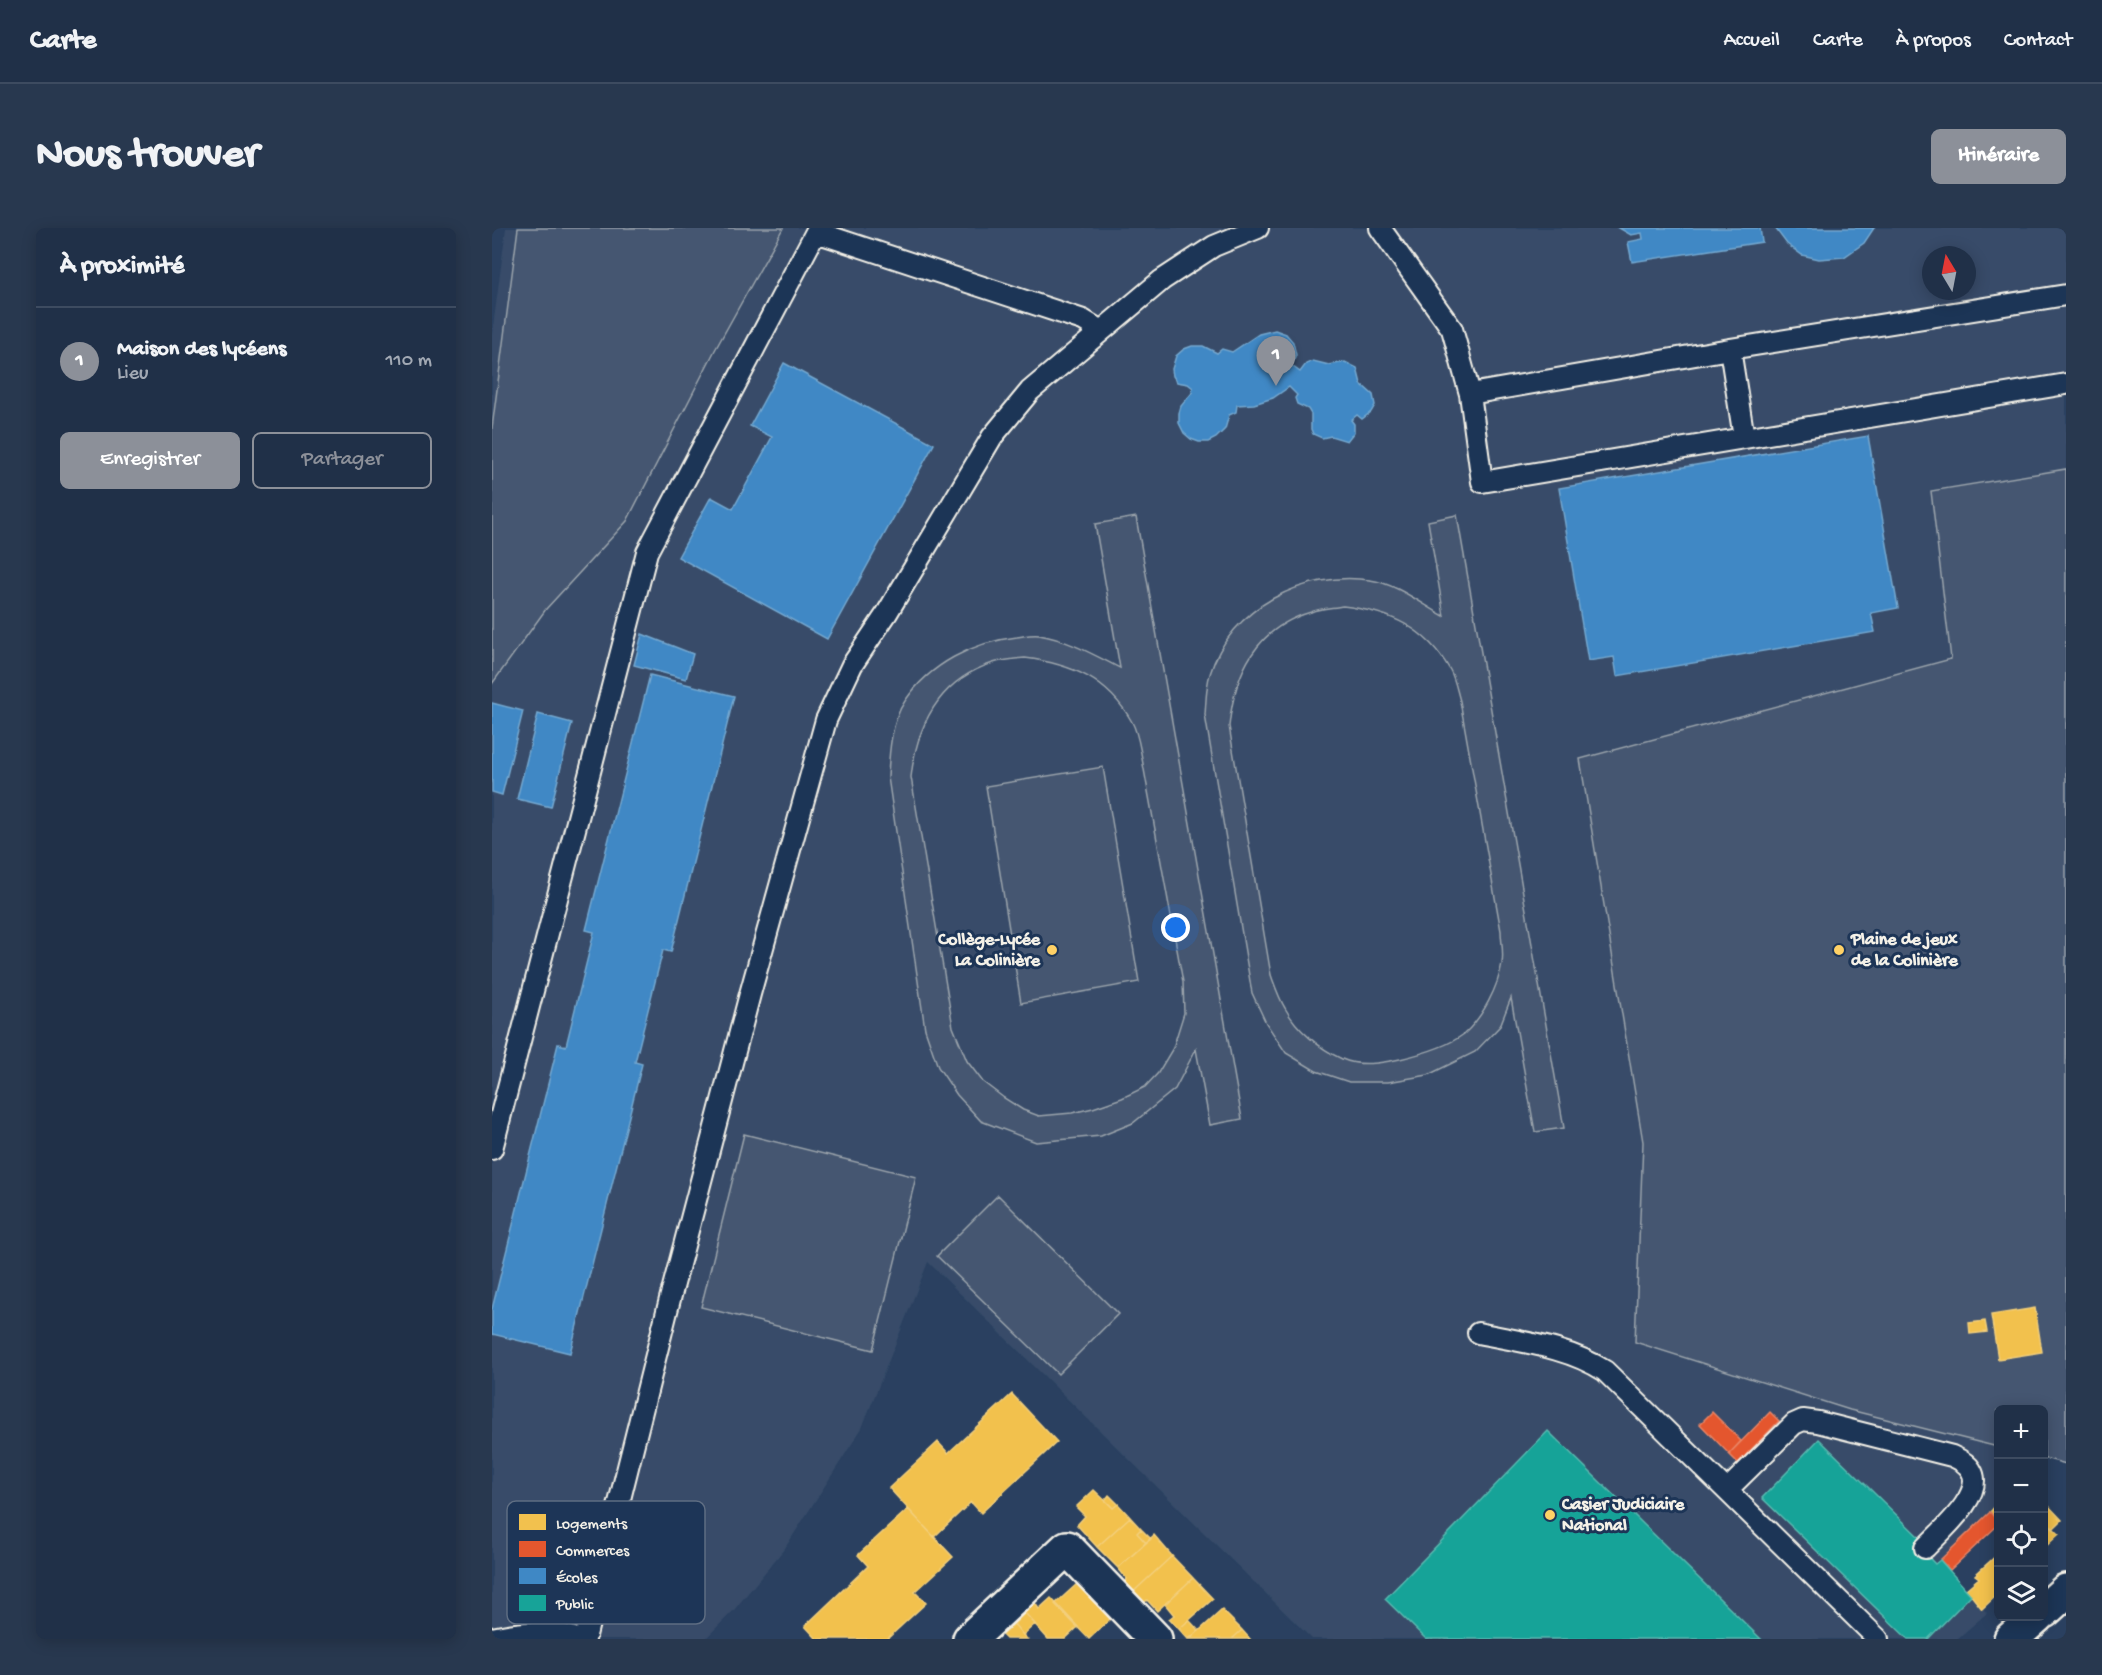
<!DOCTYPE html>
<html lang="fr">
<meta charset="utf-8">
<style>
:root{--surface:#203048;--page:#28384f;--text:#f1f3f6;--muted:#a2a9b4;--line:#3d4b60;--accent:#8c9099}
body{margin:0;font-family:"Gochi Hand",sans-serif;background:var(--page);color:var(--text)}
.controls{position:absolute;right:18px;bottom:18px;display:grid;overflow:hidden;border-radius:9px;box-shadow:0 3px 15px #0003}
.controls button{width:54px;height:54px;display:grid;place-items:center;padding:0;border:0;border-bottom:2px solid var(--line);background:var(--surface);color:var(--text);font:30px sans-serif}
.compass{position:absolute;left:1430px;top:18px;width:54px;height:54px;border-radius:50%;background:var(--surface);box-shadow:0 3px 15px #0003;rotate:350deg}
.you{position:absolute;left:684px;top:700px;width:21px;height:21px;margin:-15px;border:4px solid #fff;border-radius:50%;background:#1a73e8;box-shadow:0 0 0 9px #1a73e833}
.badge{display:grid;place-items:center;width:39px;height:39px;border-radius:50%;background:var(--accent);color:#fff;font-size:20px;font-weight:700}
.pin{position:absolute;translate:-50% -50px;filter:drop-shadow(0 2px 3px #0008)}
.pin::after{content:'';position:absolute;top:32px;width:21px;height:18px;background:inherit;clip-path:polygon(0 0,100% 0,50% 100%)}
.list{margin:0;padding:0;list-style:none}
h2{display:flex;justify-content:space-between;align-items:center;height:78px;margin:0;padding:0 24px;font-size:26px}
h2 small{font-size:20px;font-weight:400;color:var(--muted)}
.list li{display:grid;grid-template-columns:39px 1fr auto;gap:18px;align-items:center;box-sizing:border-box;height:108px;padding:0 24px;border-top:2px solid var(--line)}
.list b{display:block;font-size:22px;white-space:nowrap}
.list p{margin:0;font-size:20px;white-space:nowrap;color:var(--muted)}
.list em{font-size:20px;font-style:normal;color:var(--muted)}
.actions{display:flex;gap:12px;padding:18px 24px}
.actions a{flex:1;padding:14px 0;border:2px solid var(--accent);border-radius:9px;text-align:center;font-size:21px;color:var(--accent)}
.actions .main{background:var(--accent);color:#fff}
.icon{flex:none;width:33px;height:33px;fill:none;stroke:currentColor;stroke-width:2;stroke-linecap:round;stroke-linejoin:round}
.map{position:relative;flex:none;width:1574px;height:1411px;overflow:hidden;border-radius:9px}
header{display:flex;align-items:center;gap:36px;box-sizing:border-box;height:84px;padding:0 30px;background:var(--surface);border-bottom:2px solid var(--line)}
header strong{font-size:28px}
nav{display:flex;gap:33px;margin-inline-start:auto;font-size:21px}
.intro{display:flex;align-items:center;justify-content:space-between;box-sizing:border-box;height:144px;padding:0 36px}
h1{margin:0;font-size:42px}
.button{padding:15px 27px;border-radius:9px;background:var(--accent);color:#fff;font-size:21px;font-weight:700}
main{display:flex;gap:36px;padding:0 36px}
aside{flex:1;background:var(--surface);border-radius:9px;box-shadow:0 3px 15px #0003}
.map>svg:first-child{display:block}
.built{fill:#374c69;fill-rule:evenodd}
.green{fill:#445771;stroke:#9ca4ac;stroke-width:1.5;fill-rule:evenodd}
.homes{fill:#f2c14e;stroke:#f3cf7c;stroke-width:1.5}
.shops{fill:#e4572e;stroke:#e98566;stroke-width:1.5}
.schools{fill:#3f88c5;stroke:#75a8d0;stroke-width:1.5}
.public{fill:#17a398;stroke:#59bab0;stroke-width:1.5}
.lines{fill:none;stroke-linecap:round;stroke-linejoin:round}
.service-casing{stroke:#f4f1e8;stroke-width:24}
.minor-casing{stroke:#f4f1e8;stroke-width:38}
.service{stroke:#1d3557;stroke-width:20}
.minor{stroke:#1d3557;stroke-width:33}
.poi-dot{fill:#ffd166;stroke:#1d3557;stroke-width:2}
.labels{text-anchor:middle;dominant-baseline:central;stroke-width:6;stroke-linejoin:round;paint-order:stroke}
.poi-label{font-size:18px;font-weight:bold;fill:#f4f1e8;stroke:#1d3557;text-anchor:start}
.key{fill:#1d3557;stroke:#5e6d82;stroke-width:1.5}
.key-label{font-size:16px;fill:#f4f1e8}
</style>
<header>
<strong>Carte</strong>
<nav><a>Accueil</a><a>Carte</a><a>À propos</a><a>Contact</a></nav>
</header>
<div class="intro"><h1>Nous trouver</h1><a class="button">Itinéraire</a></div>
<main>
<aside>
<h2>À proximité<small></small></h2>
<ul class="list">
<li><span class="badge">1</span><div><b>Maison des lycéens</b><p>Lieu</p></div><em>110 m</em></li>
</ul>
<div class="actions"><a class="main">Enregistrer</a><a>Partager</a></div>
</aside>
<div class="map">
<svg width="1574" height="1411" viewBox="0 0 1574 1411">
<rect width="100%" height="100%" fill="#2a4060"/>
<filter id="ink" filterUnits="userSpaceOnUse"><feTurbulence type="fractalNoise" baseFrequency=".0167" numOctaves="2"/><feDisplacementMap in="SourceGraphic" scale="12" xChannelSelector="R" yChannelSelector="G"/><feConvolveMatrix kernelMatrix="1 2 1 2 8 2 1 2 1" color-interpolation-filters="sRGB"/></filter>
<g filter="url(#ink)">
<path class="built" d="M14,0H1574V241L1439,263L1459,431L1088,531L1151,914L1143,1114L1358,1182L1506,1219V1275L1448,1332L1495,1385L1465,1411H820L436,1034L370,1200L293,1320L242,1382L213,1411H0V107ZM1439,27H1475V63H1439Z"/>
<path class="green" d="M26,0H291L223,122L135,293L54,381L0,456V200Z
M1574,241V1236L1552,1230V1182H1506V1219L1358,1182L1143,1114L1151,914L1088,531L1459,431L1439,263Z
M965,287L1072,900L1043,904L1019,770L1008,798L983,824L936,847L896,854H857L824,843L794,825L774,795L760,765L713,487C714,474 714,458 718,446C738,380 812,342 878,352C905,356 928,375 952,388L936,293ZM851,378C898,384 934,399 958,442C963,451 965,463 968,473L1009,703C1009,713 1012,725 1010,735C1006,759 991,789 972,806C955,819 929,826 908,831C890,835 868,839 850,831C828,821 804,801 793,780C787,770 783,758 779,747L737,498C743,444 764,400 819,384C829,380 841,380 851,378Z
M644,289L750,891L718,897L704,821L683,861L641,895L609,908L544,914L489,893L465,867L446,839L433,801L396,549C397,526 399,493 413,473C438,436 481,414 525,409C532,408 540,406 547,407C577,412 602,427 628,440L603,296ZM533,430C579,436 616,451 640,494C645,503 647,515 649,525L691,754L692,785L681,820L666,845L653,859L630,870L601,880L580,885L547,888L531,882L512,870L491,854L475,833L461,799L419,549C425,497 447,452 501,435C511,432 522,431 533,430Z
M611,539L647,754L529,775L494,558Z
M252,906L424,949L381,1122L209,1079Z
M506,967L626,1086L566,1146L445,1028Z"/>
<path class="homes" d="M1543,1080L1550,1124L1506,1131L1499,1087Z
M1493,1093L1495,1104L1478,1106L1477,1095Z
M520,1166L565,1214L489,1285L479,1274L442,1309L397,1260L446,1214L456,1225Z
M602,1262L621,1280L626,1276L638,1289L605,1319L585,1297L593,1288L584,1279Z
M617,1267L626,1276L621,1280L613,1272Z
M1552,1273L1570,1292L1561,1301L1552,1291Z
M1506,1275V1294L1498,1284Z
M416,1281L461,1329L423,1364L434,1375L395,1411H325L313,1398L376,1338L366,1327Z
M638,1289L649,1301L645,1305L654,1315L626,1340L605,1319Z
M1552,1291L1567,1306L1552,1320Z
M649,1301L659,1311L654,1315L645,1305Z
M662,1307L680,1328L639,1366L631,1355L635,1351L626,1340Z
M1506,1326V1366L1490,1381L1474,1361L1487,1350L1483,1347Z
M680,1328L701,1350L665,1383L655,1372L650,1377L639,1366Z
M701,1350L721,1371L687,1401L677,1391L682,1387L673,1376Z
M585,1356L618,1391L597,1411L563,1376Z
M559,1370L586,1399L573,1411H556L533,1385L543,1375L547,1381Z
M730,1382L750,1402L740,1411H698Z
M533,1385L543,1396L531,1407L522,1396Z
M697,1392L707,1403L696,1411L687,1401Z
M522,1396L531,1407L535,1411H514L510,1407Z
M750,1402L758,1411H740Z"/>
<path class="shops" d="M1220,1184L1249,1213L1237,1226L1208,1196Z
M1278,1184L1287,1193L1246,1235L1237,1226Z
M1498,1284L1506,1294V1297L1458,1342L1448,1332Z"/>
<path class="schools" d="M1127,0H1268L1270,14L1140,34L1136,14L1151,11L1150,5L1139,7Z
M1283,0H1382L1372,15L1352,29L1327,31L1310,27L1295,16Z
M783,102L794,106L801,114L804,127L800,138L808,144L814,136L821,133L837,137L853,134L865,140L869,156L881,167L883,177L879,184L870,191L865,187L859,192L862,196V204L855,213L839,208L830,210L821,206L819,201V186L816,181L805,176L803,170L805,167L797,159L781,170L762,176L745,177L744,184L737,187L733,201L724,210L716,214H707L699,211L692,205L687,195V185L689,178L700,165L701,160L696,156L685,154L681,148L680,141L684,128L692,121L700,118H711L725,125L730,121L740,124L767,106Z
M292,135L442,216L335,411L186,329L219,269L241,281L280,209L258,198Z
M1376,208L1406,380L1379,385L1383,404L1125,448L1122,429L1096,433L1067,260Z
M150,406L201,426L194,451L142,437Z
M158,447L242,468L179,724L171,722L143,834L150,836L78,1125L0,1106V1081L66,816L74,818L102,704L94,702Z
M0,475L31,483L10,567L0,564Z
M46,486L80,495L59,579L25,571Z"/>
<path class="public" d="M1056,1203L1269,1411H934L893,1371Z
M1327,1211L1428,1310L1423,1315L1443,1336L1448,1332L1479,1367L1436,1411H1416L1270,1270Z"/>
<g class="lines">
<g class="service-casing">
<path id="service" d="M888,0L960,101L978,166
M324,4L591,92L609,103
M1238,121L1574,67
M1252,210L1238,121L978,166L990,254L1574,156
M0,921L155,324L326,0
M986,1105C1029,1114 1076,1119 1113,1143L1386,1411
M1235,1262L1302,1196L1311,1192L1326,1194L1460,1228C1467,1231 1475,1235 1479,1242C1494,1266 1448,1304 1433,1320
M0,1410C28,1404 58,1400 85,1411
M93,1411L178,1071L258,766L334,492L360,437L395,385L500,209L538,163L670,52L722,18L766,0"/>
</g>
<g class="minor-casing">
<path id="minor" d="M1552,1383L1574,1363
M478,1411L575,1320L663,1411
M1519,1411L1545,1388"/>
</g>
<use href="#service" class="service"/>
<use href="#minor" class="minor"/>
</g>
</g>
<g class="poi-dot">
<circle cx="560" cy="722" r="6"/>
<circle cx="1347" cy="722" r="6"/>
<circle cx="1058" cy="1287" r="6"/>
</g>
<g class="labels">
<g class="poi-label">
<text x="548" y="712" text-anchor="end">Collège-Lycée<tspan x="548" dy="21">La Colinière</tspan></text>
<text x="1359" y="712">Plaine de jeux<tspan x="1359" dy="21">de la Colinière</tspan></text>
<text x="1070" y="1277">Casier Judiciaire<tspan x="1070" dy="21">National</tspan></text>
</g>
</g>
<rect x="15" y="1273" width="198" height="123" rx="9" class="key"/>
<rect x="27" y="1286" width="27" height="16" fill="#f2c14e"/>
<rect x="27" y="1313" width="27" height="16" fill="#e4572e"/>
<rect x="27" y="1340" width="27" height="16" fill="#3f88c5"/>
<rect x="27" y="1367" width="27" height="16" fill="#17a398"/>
<g class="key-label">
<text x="64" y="1300">Logements</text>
<text x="64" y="1327">Commerces</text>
<text x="64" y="1354">Écoles</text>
<text x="64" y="1381">Public</text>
</g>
</svg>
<div class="controls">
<button>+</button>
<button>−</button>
<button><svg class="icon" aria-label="locate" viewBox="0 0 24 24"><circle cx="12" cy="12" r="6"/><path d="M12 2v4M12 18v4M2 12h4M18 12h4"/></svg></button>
<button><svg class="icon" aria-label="layers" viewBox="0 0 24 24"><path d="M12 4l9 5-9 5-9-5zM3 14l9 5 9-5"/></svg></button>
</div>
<svg class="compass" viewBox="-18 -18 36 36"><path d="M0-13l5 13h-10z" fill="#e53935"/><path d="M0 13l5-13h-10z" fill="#a2a9b4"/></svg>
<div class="you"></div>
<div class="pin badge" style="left:784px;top:158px">1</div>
</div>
</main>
